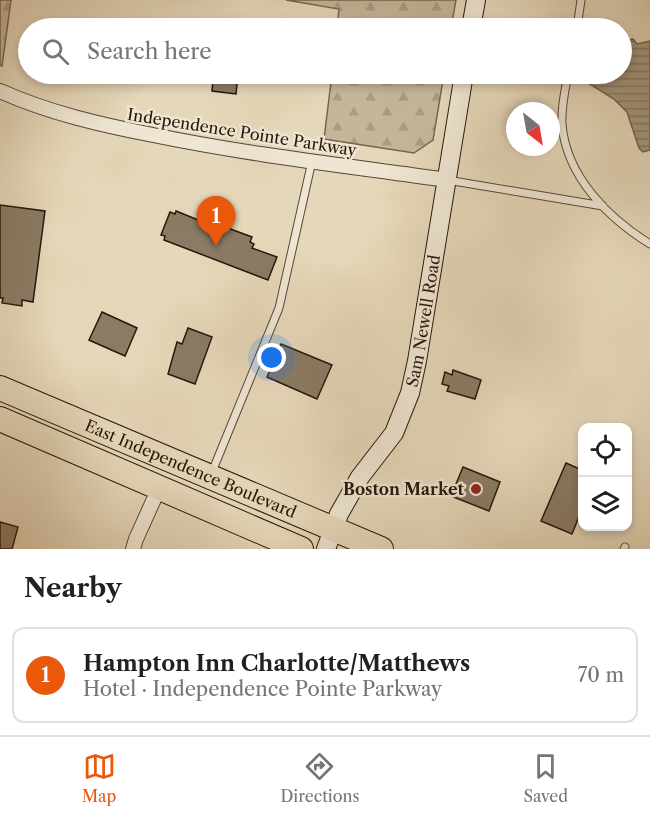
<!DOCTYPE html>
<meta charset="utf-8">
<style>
:root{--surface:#fff;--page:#f2f2f2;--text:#202124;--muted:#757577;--line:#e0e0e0;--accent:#ea580c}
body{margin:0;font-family:"Libre Caslon Text",serif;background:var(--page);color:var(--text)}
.controls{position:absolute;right:18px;bottom:18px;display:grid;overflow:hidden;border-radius:12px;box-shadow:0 3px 9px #0003}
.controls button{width:54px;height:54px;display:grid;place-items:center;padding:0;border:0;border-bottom:2px solid var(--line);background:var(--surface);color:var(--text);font:30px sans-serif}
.compass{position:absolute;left:506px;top:102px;width:54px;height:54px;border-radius:50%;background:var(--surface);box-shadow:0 3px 9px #0003;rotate:149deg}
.you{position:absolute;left:272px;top:358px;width:21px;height:21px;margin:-15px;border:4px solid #fff;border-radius:50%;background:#1a73e8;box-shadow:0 0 0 9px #1a73e833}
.badge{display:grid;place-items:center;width:39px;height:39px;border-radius:50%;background:var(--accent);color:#fff;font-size:20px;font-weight:700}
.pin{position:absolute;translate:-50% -50px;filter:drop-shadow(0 2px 3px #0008)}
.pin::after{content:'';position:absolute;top:32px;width:21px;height:18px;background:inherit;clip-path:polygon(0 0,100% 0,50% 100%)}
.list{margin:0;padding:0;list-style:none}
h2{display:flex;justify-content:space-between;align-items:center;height:78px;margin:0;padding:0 24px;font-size:26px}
h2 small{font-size:20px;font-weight:400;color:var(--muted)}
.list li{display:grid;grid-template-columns:39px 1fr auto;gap:18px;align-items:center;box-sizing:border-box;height:96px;margin:0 12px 12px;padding:0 12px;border:2px solid var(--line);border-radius:12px}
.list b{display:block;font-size:22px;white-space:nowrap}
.list p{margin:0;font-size:20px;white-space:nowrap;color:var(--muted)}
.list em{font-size:20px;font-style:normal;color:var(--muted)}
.icon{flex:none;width:33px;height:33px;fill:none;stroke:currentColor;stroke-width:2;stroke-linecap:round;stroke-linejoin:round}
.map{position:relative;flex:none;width:650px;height:549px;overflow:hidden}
.search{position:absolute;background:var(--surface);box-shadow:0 3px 9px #0003;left:18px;right:18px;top:18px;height:66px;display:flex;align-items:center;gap:15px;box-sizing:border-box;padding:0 21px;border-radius:33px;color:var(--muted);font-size:22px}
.sheet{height:186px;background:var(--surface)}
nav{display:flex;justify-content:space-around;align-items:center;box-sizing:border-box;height:84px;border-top:2px solid var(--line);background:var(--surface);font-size:16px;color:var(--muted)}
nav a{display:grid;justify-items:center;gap:3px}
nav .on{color:var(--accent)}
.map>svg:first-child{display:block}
.forest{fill:url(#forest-firs);stroke:#766652;stroke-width:1.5}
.water{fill:url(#water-rules);stroke:#726350;stroke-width:1.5}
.building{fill:#8a7b65;stroke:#27170a;stroke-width:1.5}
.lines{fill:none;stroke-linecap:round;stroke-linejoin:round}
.lane-casing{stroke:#564736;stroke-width:9}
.street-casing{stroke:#564736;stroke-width:16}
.secondary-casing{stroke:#27170a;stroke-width:20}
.highway-casing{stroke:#27170a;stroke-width:26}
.lane{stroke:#eee5d2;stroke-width:7}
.street{stroke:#eee5d2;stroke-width:14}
.secondary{stroke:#eee5d2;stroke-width:18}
.highway{stroke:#e5d7b9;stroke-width:24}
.poi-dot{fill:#8f2418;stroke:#eee5d2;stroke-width:2}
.labels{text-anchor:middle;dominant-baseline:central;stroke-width:5;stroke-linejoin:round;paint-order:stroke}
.street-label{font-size:16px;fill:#27170a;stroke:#eee5d2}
.poi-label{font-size:16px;font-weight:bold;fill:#27170a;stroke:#eee5d2;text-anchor:end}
</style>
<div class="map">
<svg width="650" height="549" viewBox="0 0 650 549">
<defs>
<pattern id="forest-firs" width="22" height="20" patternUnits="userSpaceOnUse" patternTransform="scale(1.5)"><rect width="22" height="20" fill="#c5b69b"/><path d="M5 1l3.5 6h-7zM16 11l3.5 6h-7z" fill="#a99c84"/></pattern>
<pattern id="water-rules" width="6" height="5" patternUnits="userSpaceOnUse" patternTransform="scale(1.5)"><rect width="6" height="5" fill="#a4967e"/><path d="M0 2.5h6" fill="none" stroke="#867965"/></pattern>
</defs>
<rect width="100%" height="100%" fill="#e5d7b9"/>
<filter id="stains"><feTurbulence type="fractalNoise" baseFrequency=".00333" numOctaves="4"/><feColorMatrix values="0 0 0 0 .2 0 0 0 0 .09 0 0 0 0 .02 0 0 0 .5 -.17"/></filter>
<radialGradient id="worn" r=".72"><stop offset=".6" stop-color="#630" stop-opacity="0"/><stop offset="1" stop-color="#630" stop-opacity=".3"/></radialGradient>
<path class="forest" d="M0,0H11L2,66L0,65Z
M286,0H456L451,28H337L339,9Z
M332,74H444L433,140L414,153L324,139Z"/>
<path class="water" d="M633,39L637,44L650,41V150L643,152L639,148L627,112L614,99L585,81L584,74H622V41Z"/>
<path class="building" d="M217,79L234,82V83L237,84L236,94L212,91L213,80L217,81Z
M0,205L45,211L33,302L22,300V306L2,303L3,298H0Z
M176,211L208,224L209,221L252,237L250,242L254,244L252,248L277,257L268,280L164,240L165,236L161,235L170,212L175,214Z
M102,312L137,328L125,356L89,340Z
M188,328L212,337L195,384L168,374L177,342L182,344Z
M281,344L332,365L317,399L267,377Z
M453,370L481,380L475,399L447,391L449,386L442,384L445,372L452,375Z
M566,463L582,470V509L572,534L541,521Z
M463,467L500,482L489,511L451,496Z
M0,522L18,527L12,549H0Z"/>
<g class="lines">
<g class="lane-casing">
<path id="lane" d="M577,28L581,0
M568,74C565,90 561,107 562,124C566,176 608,218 650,244
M447,180L603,206
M212,472L279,308L312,161
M624,549L625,547"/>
</g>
<g class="street-casing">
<path id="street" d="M0,91C49,113 102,125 153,135C250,155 349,166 447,180
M133,549L136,539L159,488"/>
</g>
<g class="secondary-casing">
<g id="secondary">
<path d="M471,28L476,0"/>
<path id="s1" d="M326,549L339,514L360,477L394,433L410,393L417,361L464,74"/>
</g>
</g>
<g class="highway-casing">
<g id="highway">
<path id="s2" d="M0,388L381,549"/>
<path d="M0,419L301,549"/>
</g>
</g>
<use href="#lane" class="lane"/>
<use href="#street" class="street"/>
<use href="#secondary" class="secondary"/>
<use href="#highway" class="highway"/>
</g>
<circle class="poi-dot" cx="476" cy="489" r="6"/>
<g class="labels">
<g class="street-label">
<text transform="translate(242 132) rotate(9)">Independence Pointe Parkway</text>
<text stroke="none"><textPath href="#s1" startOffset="252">Sam Newell Road</textPath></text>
<text stroke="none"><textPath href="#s2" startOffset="207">East Independence Boulevard</textPath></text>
</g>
<g class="poi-label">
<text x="464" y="489">Boston Market</text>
</g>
</g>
<rect width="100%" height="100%" filter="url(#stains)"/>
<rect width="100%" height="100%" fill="url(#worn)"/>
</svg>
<div class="controls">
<button><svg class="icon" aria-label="locate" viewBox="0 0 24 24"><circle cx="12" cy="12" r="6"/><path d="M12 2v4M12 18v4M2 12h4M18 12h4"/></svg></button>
<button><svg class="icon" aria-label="layers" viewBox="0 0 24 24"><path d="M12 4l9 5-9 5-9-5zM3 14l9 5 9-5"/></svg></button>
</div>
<svg class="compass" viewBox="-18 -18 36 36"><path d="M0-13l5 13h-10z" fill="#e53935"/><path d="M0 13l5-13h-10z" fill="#757577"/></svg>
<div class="you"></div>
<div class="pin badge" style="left:216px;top:246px">1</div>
<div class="search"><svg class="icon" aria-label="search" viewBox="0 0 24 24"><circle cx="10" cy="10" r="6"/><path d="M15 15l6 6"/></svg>Search here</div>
</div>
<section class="sheet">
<h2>Nearby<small></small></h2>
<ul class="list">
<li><span class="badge">1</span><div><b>Hampton Inn Charlotte/Matthews</b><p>Hotel · Independence Pointe Parkway</p></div><em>70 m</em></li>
</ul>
</section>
<nav>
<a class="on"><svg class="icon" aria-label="map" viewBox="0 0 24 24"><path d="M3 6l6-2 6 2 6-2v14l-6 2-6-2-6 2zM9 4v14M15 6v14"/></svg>Map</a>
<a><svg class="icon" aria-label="directions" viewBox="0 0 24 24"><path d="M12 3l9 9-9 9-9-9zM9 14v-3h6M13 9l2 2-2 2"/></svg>Directions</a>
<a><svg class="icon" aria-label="saved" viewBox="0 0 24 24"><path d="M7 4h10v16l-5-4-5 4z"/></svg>Saved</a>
</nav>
